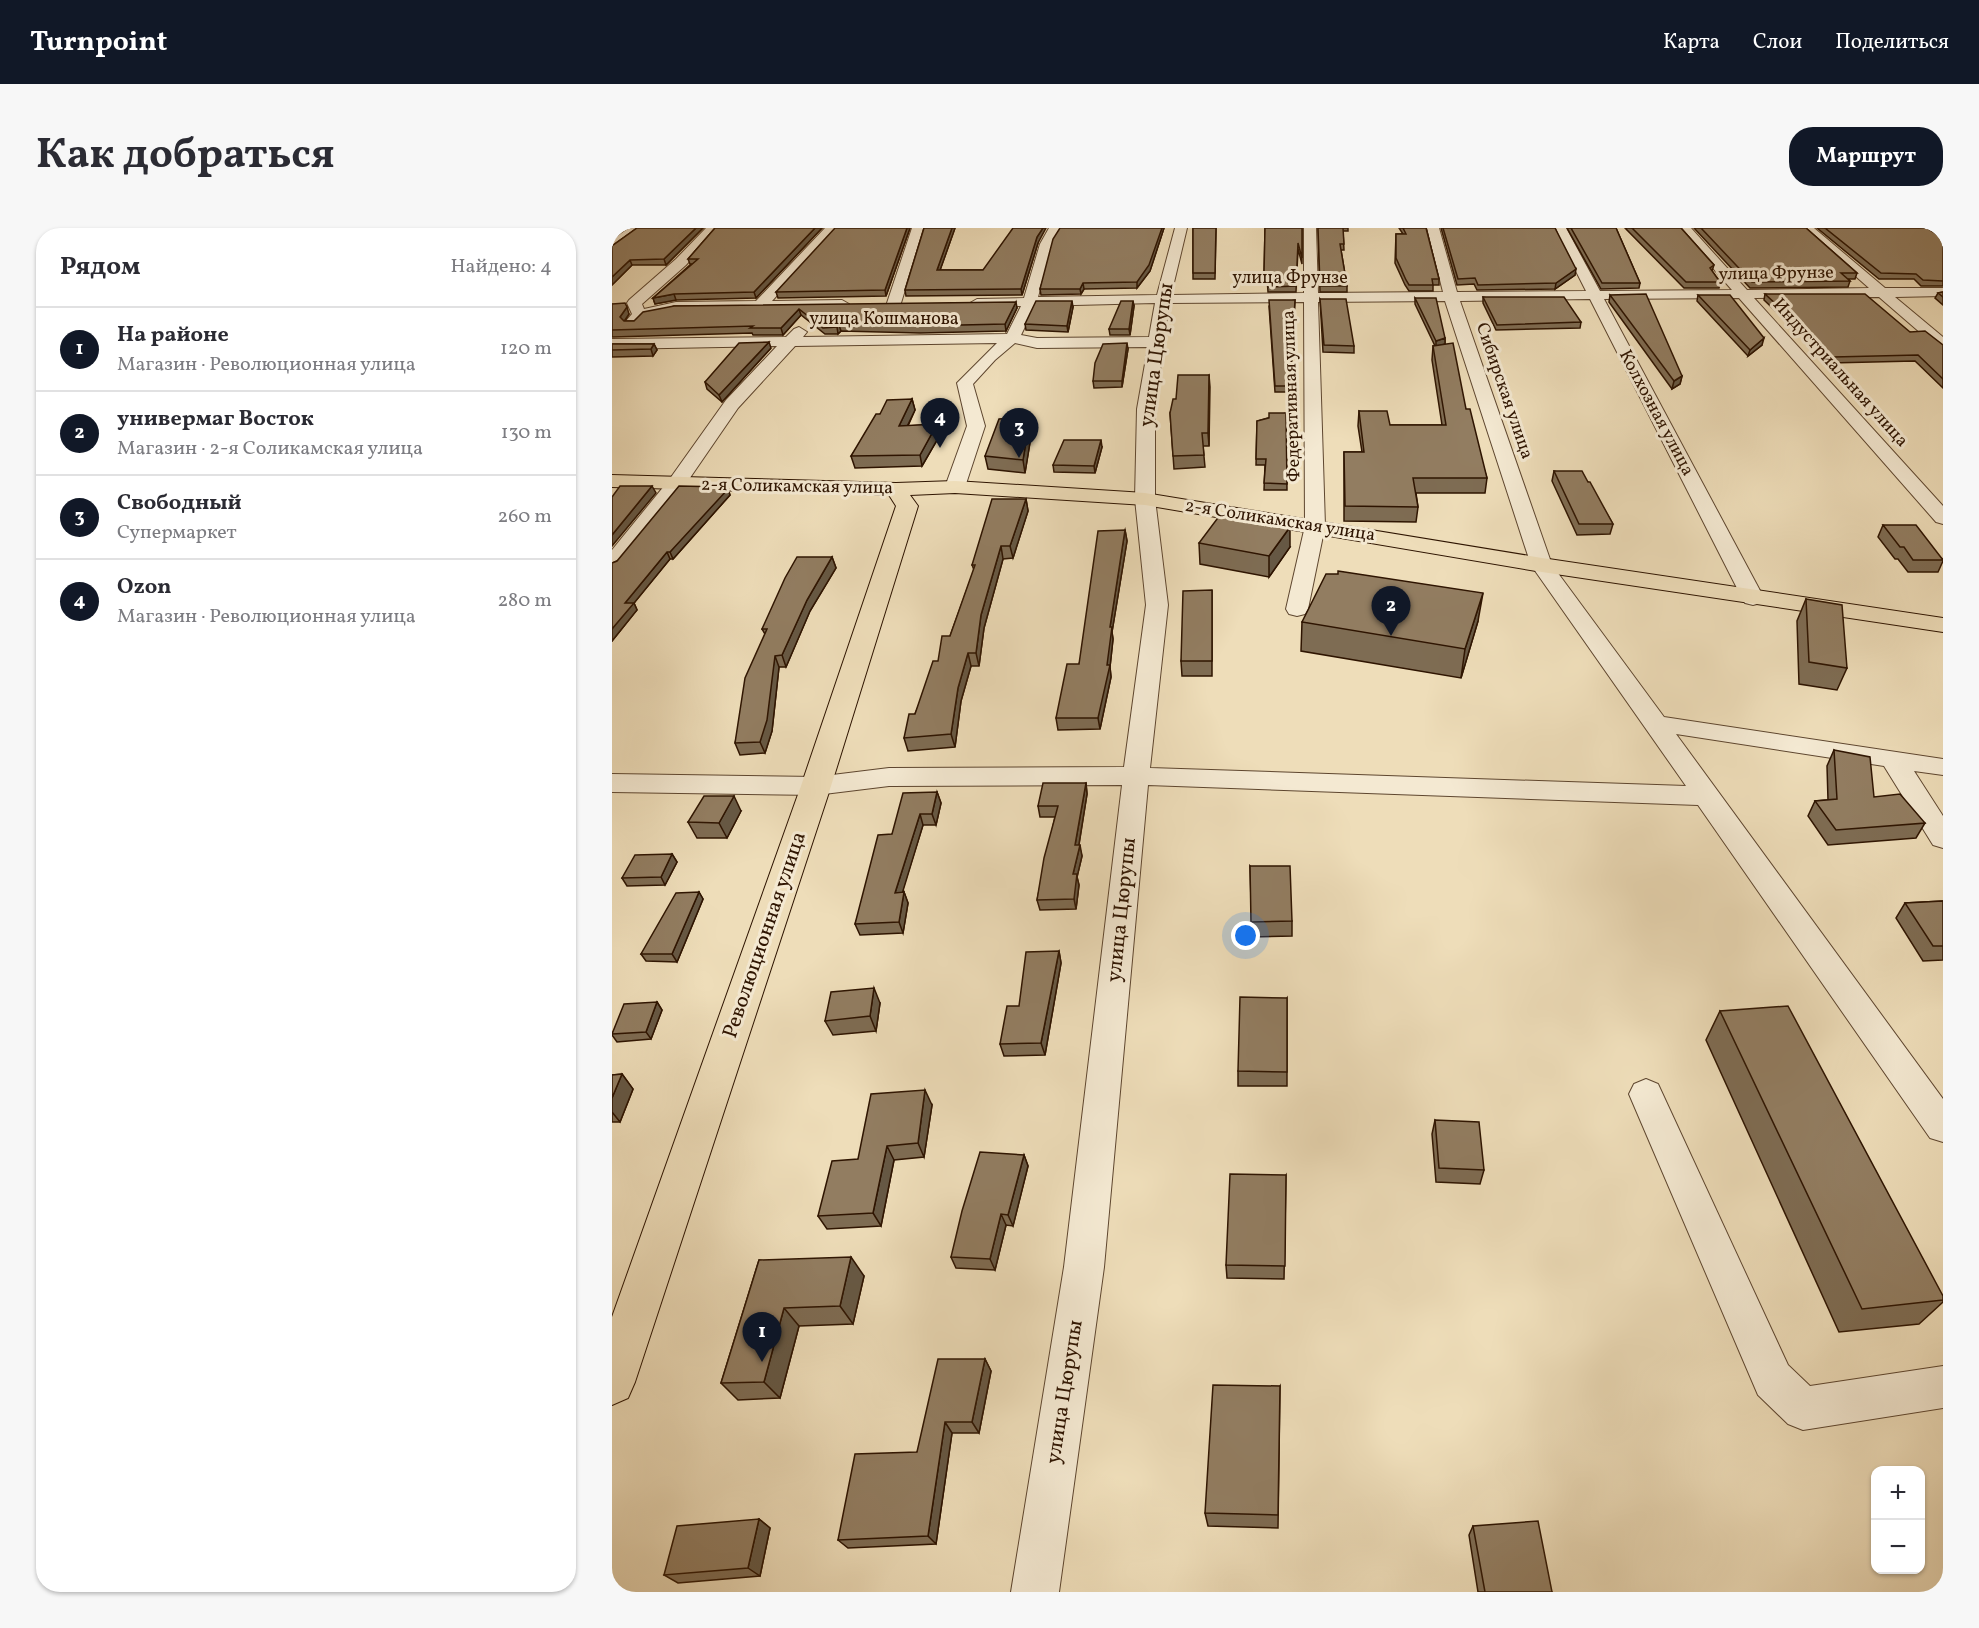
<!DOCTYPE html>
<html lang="ru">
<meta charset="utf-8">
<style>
:root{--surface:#fff;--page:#f7f7f7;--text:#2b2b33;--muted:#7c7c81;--line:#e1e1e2;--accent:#111827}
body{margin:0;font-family:Vollkorn,serif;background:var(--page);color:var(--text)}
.controls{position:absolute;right:18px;bottom:18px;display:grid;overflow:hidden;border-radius:12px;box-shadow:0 2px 4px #0004}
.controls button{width:54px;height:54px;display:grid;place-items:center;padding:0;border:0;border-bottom:2px solid var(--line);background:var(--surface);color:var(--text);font:30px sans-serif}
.you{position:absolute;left:634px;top:708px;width:21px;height:21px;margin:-15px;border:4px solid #fff;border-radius:50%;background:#1a73e8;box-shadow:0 0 0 9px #1a73e833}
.badge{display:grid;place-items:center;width:39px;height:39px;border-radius:50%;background:var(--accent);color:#fff;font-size:20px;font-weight:700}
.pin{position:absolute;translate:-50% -50px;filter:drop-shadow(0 2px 3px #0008)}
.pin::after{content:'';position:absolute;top:32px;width:21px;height:18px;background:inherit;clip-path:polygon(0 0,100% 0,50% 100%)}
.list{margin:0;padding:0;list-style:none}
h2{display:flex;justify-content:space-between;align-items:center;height:78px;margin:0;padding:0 24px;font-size:26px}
h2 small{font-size:20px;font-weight:400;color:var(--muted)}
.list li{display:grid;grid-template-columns:39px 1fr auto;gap:18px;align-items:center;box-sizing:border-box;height:84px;padding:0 24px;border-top:2px solid var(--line)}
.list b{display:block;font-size:22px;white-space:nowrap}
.list p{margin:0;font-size:20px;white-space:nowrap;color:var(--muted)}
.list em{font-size:20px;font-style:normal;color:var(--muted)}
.map{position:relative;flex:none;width:1331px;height:1364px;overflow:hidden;border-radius:24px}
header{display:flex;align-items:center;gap:36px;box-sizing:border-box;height:84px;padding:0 30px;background:var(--accent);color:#fff}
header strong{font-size:28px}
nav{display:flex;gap:33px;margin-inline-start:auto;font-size:21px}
.intro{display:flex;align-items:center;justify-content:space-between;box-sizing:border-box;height:144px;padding:0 36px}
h1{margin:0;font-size:42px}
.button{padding:15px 27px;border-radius:24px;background:var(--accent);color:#fff;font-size:21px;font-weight:700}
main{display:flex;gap:36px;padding:0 36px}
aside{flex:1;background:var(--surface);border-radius:24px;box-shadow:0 2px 4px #0004}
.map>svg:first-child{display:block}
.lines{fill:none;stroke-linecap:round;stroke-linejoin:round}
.minor-casing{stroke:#5e462f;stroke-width:2}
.major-casing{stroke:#2e1401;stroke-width:2}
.minor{fill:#f4e9d2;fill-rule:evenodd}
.major{fill:#eeddb9;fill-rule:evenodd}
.wall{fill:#7e6c53;stroke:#2e1401;stroke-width:1.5}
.shaded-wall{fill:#665844;stroke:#2e1401;stroke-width:1.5}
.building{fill:#927d61;stroke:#2e1401;stroke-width:1.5}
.labels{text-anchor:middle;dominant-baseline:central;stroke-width:6;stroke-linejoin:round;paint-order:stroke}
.far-street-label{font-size:18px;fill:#2e1401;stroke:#f4e9d2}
.street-label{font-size:21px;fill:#2e1401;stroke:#f4e9d2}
</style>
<header>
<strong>Turnpoint</strong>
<nav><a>Карта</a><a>Слои</a><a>Поделиться</a></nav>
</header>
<div class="intro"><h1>Как добраться</h1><a class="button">Маршрут</a></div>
<main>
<aside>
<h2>Рядом<small>Найдено: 4</small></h2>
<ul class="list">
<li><span class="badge">1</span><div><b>На районе</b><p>Магазин · Революционная улица</p></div><em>120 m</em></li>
<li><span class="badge">2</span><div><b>универмаг Восток</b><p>Магазин · 2-я Соликамская улица</p></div><em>130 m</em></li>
<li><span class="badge">3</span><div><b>Свободный</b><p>Супермаркет</p></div><em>260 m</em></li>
<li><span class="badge">4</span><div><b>Ozon</b><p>Магазин · Революционная улица</p></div><em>280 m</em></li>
</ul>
</aside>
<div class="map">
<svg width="1331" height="1364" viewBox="0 0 1331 1364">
<rect width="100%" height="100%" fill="#eeddb9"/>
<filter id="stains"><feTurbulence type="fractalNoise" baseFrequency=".00333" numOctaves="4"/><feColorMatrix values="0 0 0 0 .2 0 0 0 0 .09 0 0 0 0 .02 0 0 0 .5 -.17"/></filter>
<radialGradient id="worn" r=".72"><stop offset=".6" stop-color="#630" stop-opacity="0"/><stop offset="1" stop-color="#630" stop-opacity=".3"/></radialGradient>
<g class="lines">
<g class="minor-casing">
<path id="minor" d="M17,0H31L0,22V12Z
M94,0H107L74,37L30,76L32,81L64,74L144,73L213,0H226L160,73L230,72L237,76L230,80L64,82L32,89L25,97H15L13,94L20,86L15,75L17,72L64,31Z
M300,0H312L289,75L282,79L277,78L275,75Z
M437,0H449L440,16L426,69L545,67L563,0H575L559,67L692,65V0H704L706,65L831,64L815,0H827L845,64L974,63L942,0H954L988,63L1120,62L1066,0H1079L1135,62L1257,60L1189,0H1202L1273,60H1331V68L1283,69L1331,109V122L1326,120L1267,69L1142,70L1331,278V296L1324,294L1127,70L992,71L1152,370L1149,375L1141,377L1133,375L1130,370L978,71L848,73L940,337L1052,489L1331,531V547L1302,543L1331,588V620L1321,617L1272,538L1064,506L1331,871V914L1318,910L1086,577L536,557L492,1039L447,1364H399L452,1039L510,557L277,558L204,567L0,564V546L204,549L277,540L512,539L534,377L523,271L525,181L536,119L425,120L403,115L383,132L361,156L373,198L353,259L350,263H336L333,259L355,198L345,155L385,115L183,118L126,180L71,260L7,339L0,341V322L57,252L114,172L165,118L0,121V111L174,109L182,101L187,99L195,104L191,109L395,106L409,78L365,79L358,75L365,71L412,70L428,16ZM833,73L919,337L1074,558L538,540L556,377L543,271V181L557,75L692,74L693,298L674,381L677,386L685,388L693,386L696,381L713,298L706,74ZM543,75L537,109L425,110L409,107L423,78Z
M1034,851L1046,856L1176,1137L1198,1158L1331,1138V1180L1191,1202L1176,1196L1146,1167L1017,866L1022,856Z"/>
</g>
<g class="major-casing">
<path id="major" d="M0,247L284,255L343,253L533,265L930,330L1331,390V404L930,344L533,277L343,265L298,267L306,278L219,558L23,1154L16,1170L0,1177V1089L189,558L284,278L277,267L0,259Z"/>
</g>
<use href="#minor" class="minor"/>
<use href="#major" class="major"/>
</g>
<path class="wall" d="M25,0H91L54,37H20L0,57V18Z
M103,0H210L144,70L64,72L43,76L41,70L79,36H78L76,31Z
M298,0L274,68L166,70L164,64Z
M312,0H343L328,42H371L426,15L410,67L294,68L293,62Z
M448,0H552L538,43L525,60L472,61L469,66L429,67L428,61Z
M581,0H604L603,51H581Z
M653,0H690V36L686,21L684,64H656L655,50H652Z
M706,0H736V3H731L732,22H729L735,58V64H708Z
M787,0H814L827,51V57H821V63H797L793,57L783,35L784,6H791Z
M829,0H943L963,47L943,61L865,62L862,56L845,57Z
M955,0H1004L1028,55L1027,60L989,61Z
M1013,0H1069L1102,37L1100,43L1108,54L1107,60H1072Z
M1082,0H1194L1245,45L1243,51H1236L1238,53L1236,59L1138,60Z
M1205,0H1315L1331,10V58H1309L1302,51H1267Z
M1331,64V77L1323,70L1326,65Z
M1153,66L1298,104L1331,117V160L1303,133L1218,135L1152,72Z
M998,67L1070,148L1068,156L1060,161L997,74Z
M1086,67L1150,117L1136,128L1085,73Z
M871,69L969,94L968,100L884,102L871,75Z
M803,70L833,110V116L875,250L873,265H804L806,279L804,294L732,293V224H750L746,198L747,183L778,197H830L820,132L821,118H823L803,76Z
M708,71L742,118V125L711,124Z
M683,72L678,164H663L657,78Z
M0,76L17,86L13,93H22L62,78L405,80L394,103L308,105L229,103L226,106H213L189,87L171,107H141L140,105L0,109Z
M522,78L518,107H498L497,101Z
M461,79L456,104L414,102L413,96Z
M0,116H42L45,122L41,128L0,129Z
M159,120L110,174L95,161L93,154Z
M516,121L510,159L482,160L481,153Z
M597,147V218H591L593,239L562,241L558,185L564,171Z
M300,171L303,182L296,198L325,196L328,207L310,238L243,240L239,228L268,186Z
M674,185L675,262H652L653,237H644L645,193Z
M418,189L420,202L413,245L376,241L373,228Z
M490,219L483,245L442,244L441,237Z
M942,243L976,254L1001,296L998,306L965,307L940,253Z
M112,259L113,261H116L118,267L61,331H58L22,375L25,382L0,413V335L5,333Z
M414,271L416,283L401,330L391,331L372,400L367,438H359L349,473L343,519L296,523L292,510L338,408L362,342L360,337Z
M1271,297L1331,331V333L1326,344H1296L1286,331H1283L1266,309Z
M513,302L515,313L500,404L501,411L498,439L499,449L488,501L446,502L444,490L467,436Z
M587,315L678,319L657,349L588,336Z
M220,329L224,340L198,383L174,439H167L160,503L153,525L128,527L123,515L153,406L150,401Z
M600,362V448H570L569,433Z
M1194,371L1235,440L1225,462L1187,456L1185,393Z
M866,393L849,450L689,423L690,394Z
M1222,522L1262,569L1313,595L1304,610L1216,617L1196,588L1203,573L1216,572L1215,538Z
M474,555L475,566L467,617L470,628L465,649L467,657L464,681L428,682L425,672L443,589H428L426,578Z
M325,564L329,575L324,597H311L290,664H292L296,675L291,705L248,707L243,696L280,606Z
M129,583L115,610H85L76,594Z
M60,626L65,634L53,657L15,658L10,650Z
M638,638L680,693V708L640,709Z
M87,664L91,671L65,734L34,733L29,726Z
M1331,673V732L1311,733L1284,690L1293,675Z
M447,723L449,735L433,827L392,828L388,816Z
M675,770V858H626V843Z
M45,774L50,782L39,811L5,814L0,807V805Z
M268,775L264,803L221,807L213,793Z
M1108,783L1331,1068V1074L1307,1096L1227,1104L1094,812Z
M10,846L21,861L8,894H0V847Z
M320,877L312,929L282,932L269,998L215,1001L206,988L246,931Z
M823,892L872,942L868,956L824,954L820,906Z
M412,927L416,938L401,998L394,997L383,1042L344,1040L339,1029Z
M674,947L672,1051L615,1050L614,1037Z
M147,1032L252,1048L241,1096L187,1098L168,1170L126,1172L109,1155Z
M373,1131L379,1143L367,1205H340L324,1316L236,1320L226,1312L305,1224Z
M668,1158L666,1300L596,1298L593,1285Z
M147,1291L158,1300L148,1348L66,1355L52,1347Z
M861,1298L940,1364H866L857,1307Z"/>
<path class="shaded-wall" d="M3,0H13L0,9V2Z
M84,0H91L54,37L52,31Z
M203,0H210L144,70L142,64Z
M295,0H298L274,68L273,62Z
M340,0H343L326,48L325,42Z
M431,0H434L426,15L410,67L409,61L425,9Z
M550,0H552L538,43L525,60V54Z
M18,32L20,37L0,57V49Z
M964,41L963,47L943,61L944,55Z
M471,55L472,61L469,66L468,61Z
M62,66L64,72L43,76L41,70Z
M460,73L461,79L456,104L455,98Z
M521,73L522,78L518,107L517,101Z
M404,74L405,80L394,103L393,96Z
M15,79L17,86L11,95L8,89Z
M187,81L189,87L171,107L169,100Z
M227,97L229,103L226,106L225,99Z
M833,110V116L824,119V113Z
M1152,110L1150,117L1136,128L1138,122Z
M157,114L159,120L110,174L107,167Z
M515,115L516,121L510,159V153Z
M42,116L45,122L41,128L39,121Z
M597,147L598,159L597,218L596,205Z
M1070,148L1068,156L1060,161L1062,153Z
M300,171L303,182L290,209L287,198Z
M418,189L420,202L413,245L411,232Z
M325,196L328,207L310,238L308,227Z
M489,212L490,219L483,245L482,238Z
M40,258L44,265L0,318V307Z
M112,259L114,262L116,261L118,267L61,331L58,324Z
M414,271L416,283L401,330L398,318Z
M678,299V319L657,349V328Z
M513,302L515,313L500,404L501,411L498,439L499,449L488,501L486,490L498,399Z
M389,318L391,331L372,400L367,438L364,425L369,387Z
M55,324L58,331L22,375L25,382L0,413V401L13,375Z
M220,329L224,340L198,383L174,439L170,427L195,372Z
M871,365L866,393L849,450L853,421Z
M356,425L359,438L349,473L343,519L339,506L346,460Z
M163,428L167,439L160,503L153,525L148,514Z
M474,555L475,566L465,628L463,617Z
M325,564L329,575L324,597L320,586Z
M122,568L129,583L115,610L107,595Z
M308,586L311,597L287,676L283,665Z
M468,617L470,628L465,649L467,657L464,681L462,671L461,646Z
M60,626L65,634L53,657L49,649Z
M87,664L91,671L65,734L60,726Z
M292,664L296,675L291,705L287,694Z
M447,723L449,735L433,827L429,815Z
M262,760L268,775L264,803L258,788Z
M45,774L50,782L39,811L34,804Z
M10,846L21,861L8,894L0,884V870Z
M313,862L320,877L312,929L306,915Z
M275,918L282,932L269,998L261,985Z
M412,927L416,938L401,998L396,987Z
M389,986L394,997L383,1042L378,1031Z
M239,1029L252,1048L241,1096L228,1078Z
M172,1080L187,1098L168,1170L152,1154Z
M373,1131L379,1143L367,1205L360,1194Z
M333,1194L340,1205L324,1316L316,1308Z
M147,1291L158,1300L148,1348L136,1340Z"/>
<path class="building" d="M25,0H84L52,31L18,32L0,49V18Z
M103,0H203L142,64L62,66L41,70L86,31H76Z
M223,0H295L273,62L164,64Z
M312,0H340L325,42H371L401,0H431L425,9L409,61L293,62Z
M448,0H550L537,37L525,54L471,55L468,61H428L441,11Z
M581,0H604L603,45H581Z
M653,0H690V30L686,15L684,58L656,59L655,45H652Z
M706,0H731L732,16H728L735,58H708Z
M791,0H814L827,51H820L821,57H797L794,52L784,30V6H794Z
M831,0H943L964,41L944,55L866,57L863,50L846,51Z
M959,0H1004L1028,55H990Z
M1020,0H1069L1102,37L1098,40L1108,54H1074Z
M1089,0H1194L1245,45H1229L1238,53L1140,54Z
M1213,0H1315L1331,10V53L1311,52L1304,46L1269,45Z
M1331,64V69L1326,65Z
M1034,66L1070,148L1062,153L998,67Z
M1153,66H1253L1298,104L1313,103L1331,117V151L1306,127L1221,129Z
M1086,67H1118L1152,110L1138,122Z
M871,69H952L969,94L885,97Z
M803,70H824L833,110L824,113Z
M708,71H734L742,118L712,117Z
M657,72H683L678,158H663Z
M424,73H460L455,98L413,96Z
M509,73H521L517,101H497Z
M404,74L393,96L306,98L227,97L225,99L211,100L187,81L169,100H138L141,98L0,102V76L13,75L15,79L8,89L12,93H22L31,84L62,78Z
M157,114L107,167L93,154L127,115Z
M515,115L510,153H481L483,135L491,116Z
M841,115L854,181H858L875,250H801L806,279L733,278L732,224H752L747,183H775L778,197H834L821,118Z
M0,116H42L39,121L0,122Z
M566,147H597L596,205H590L592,227L561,228L558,185L561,171H564Z
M300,171L287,198L325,196L308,227L239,228L264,186H268L275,172Z
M657,185H674L675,256L652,255L654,231H644L645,193L657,190Z
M418,189L411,232L373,228L387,191Z
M452,212H489L482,238L441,237Z
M942,243H970L976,254H978L1001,296H967Z
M8,258H40L0,307V269Z
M67,258L112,259L111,261H116L58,324H55L13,375H22L0,401V335L5,333Z
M380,271H414L398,318H389L369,387L364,425H356L346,460L339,506L292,510L297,486H303L321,433H326L330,408H338L363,337H360Z
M608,287L678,299L657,328L587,315Z
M1271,297H1304L1331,332H1301L1292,319H1288Z
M513,302L498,399H500L495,437H498L486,490H444L455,436H467L486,303Z
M185,329H220L195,372L170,427L163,428L155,492L148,514L123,515L133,450L155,401H150L173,350Z
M726,343L871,365L853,421L690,394L714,346H726Z
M600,362V433H569L571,363Z
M1194,371L1230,377L1235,440L1197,434Z
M1222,522L1258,529L1262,569L1288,566L1313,595L1224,602L1203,573L1225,571Z
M431,555H474L463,617H468L461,646H465L462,671L425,672L432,630L446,578H426Z
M325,564L320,586H308L283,665L292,664L287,694L243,696L266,607L280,606L291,565Z
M92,568H122L107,595L76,594Z
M60,626L49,649L10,650L23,627Z
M638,638H678L680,693L639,694Z
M87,664L60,726H29L64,665Z
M1331,673V718H1321L1293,675Z
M447,723L429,815L388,816L395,778H407L414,724Z
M262,760L258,788L213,793L219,764Z
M628,769L675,770V844L626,843Z
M45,774L34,804L0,806L12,776Z
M1176,778L1331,1068V1072L1250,1081L1108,783Z
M10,846L0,870V847Z
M313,862L306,915L275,918L261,985L206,988L220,933L246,931L259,866Z
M823,892L867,894L872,942L827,940Z
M368,924L412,927L396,987L389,986L378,1031L339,1029L350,983Z
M618,946L674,947L673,1038L614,1037Z
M239,1029L228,1078L172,1080L152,1154L109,1155L147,1032Z
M326,1131H373L360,1194H333L316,1308L226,1312L243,1226L305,1224Z
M601,1157L668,1158L666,1287L593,1285Z
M147,1291L136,1340L52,1347L65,1298Z
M926,1293L940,1364H873L861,1298Z"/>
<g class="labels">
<g class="far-street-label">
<text transform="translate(1164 46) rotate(-1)">улица Фрунзе</text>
<text x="678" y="50">улица Фрунзе</text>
<text x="272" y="91">улица Кошманова</text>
<text transform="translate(1228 145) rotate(48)">Индустриальная улица</text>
<text transform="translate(892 163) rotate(71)">Сибирская улица</text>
<text transform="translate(680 168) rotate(-92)">Федеративная улица</text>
<text transform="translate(1044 185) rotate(62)">Колхозная улица</text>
<text transform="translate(185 259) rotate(1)">2-я Соликамская улица</text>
<text transform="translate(668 293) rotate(9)">2-я Соликамская улица</text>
</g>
<g class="street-label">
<text transform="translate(545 127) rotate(-82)">улица Цюрупы</text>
<text transform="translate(510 682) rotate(-84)">улица Цюрупы</text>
<text transform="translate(153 707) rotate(-71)">Революционная улица</text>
<text transform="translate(453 1164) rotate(-81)">улица Цюрупы</text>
</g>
</g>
<rect width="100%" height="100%" filter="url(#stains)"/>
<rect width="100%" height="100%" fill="url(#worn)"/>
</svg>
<div class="controls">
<button>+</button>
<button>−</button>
</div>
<div class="you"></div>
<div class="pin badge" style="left:150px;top:1134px">1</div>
<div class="pin badge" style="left:779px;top:408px">2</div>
<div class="pin badge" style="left:407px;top:230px">3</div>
<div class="pin badge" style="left:328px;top:220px">4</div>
</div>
</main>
